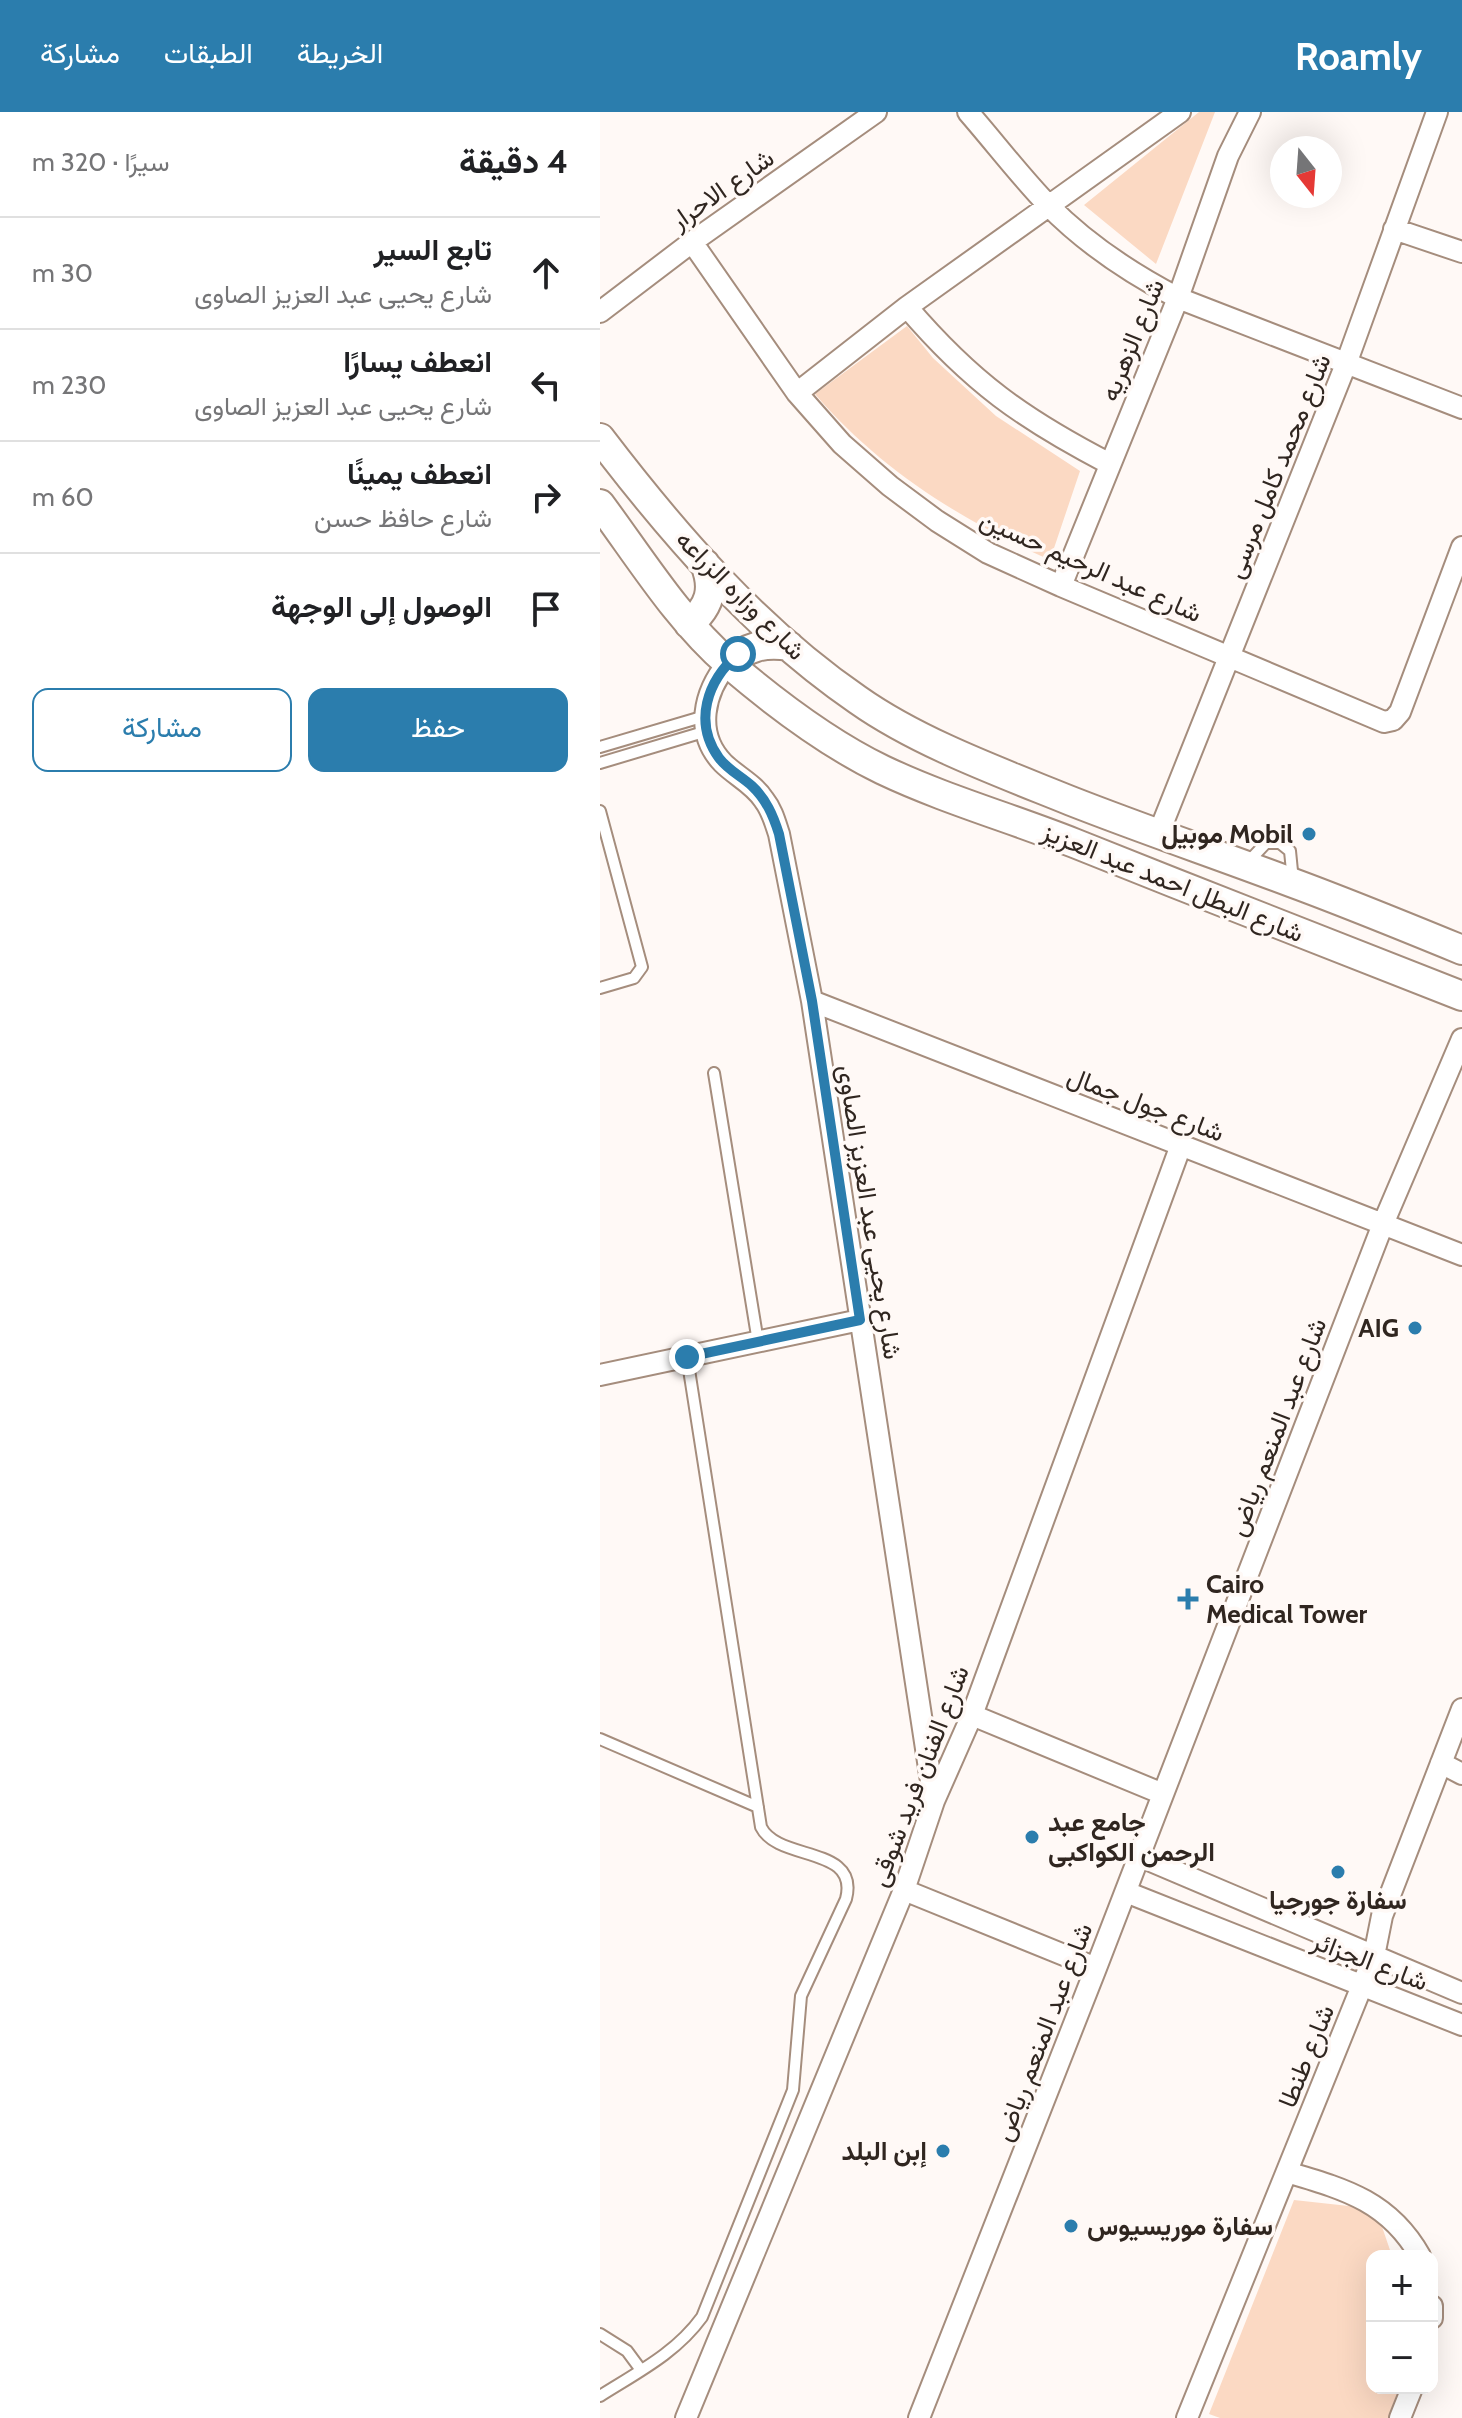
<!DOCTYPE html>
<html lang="ar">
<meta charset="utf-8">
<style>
:root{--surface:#fff;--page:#f6f6f6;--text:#202124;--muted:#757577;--line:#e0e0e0;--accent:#2b7dad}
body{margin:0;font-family:Cabin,Vazirmatn,sans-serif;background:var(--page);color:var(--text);direction:rtl}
.controls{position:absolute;right:24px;bottom:24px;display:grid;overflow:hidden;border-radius:16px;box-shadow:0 8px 32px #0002}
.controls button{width:72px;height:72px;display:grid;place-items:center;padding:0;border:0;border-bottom:2px solid var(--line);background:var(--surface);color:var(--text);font:40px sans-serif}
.compass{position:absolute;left:670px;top:24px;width:72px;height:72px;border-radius:50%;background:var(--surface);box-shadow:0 8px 32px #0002;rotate:163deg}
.stop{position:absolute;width:24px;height:24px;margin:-18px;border:6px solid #2b7dad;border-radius:50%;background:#fff}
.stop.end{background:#2b7dad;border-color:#fff;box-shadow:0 2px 8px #0008}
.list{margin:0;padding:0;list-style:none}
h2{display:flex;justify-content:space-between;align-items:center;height:104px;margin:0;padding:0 32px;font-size:34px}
h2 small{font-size:26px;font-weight:400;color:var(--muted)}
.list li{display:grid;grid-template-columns:52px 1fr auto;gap:24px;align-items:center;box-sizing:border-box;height:112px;padding:0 32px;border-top:2px solid var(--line)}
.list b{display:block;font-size:30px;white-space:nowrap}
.list p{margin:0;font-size:26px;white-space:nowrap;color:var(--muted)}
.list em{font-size:26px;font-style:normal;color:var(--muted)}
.actions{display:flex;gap:16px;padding:24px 32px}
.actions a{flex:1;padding:18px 0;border:2px solid var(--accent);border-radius:16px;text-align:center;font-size:28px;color:var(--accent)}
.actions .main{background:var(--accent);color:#fff}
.icon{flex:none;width:44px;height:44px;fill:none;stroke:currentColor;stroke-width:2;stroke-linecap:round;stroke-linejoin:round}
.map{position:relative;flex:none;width:862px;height:2306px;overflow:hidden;direction:ltr}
header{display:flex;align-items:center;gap:48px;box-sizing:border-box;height:112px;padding:0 40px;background:var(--accent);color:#fff}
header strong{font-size:38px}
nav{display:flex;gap:44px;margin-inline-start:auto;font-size:28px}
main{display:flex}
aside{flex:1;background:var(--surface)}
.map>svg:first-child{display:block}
.green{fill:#fbd9c3}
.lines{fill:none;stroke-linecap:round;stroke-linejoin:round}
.service-casing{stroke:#a58d7d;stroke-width:14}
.minor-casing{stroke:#a58d7d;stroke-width:24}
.secondary-casing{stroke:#a58d7d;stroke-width:32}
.service{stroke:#fff;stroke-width:10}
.minor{stroke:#fff;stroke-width:20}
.secondary{stroke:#fff;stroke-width:28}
.route{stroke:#2b7dad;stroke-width:10}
.poi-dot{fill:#2b7dad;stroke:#fff9f6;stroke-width:3}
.labels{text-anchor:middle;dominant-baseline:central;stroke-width:7;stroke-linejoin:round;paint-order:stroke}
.street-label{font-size:26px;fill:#302620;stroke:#fff9f6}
.poi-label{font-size:26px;font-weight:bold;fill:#302620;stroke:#fff9f6;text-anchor:end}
</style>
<header>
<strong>Roamly</strong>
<nav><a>الخريطة</a><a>الطبقات</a><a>مشاركة</a></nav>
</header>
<main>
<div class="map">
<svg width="862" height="2306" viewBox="0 0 862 2306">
<rect width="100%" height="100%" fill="#fff9f6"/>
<path class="green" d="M599,0H615L556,152L484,93Z
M307,214L333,246L396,304L480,359L450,448C361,408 279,357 215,282Z
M694,2088L776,2097L792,2144H772V2276H799L788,2306H620L609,2302Z"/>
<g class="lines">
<g class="service-casing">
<path id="service" d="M0,635L105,604
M0,651L107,619
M0,699L42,855L34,866L0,876
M648,750L666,731H680L690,739L693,769
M114,961L158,1230
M0,1627L158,1695
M0,2222L27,2239L41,2258
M0,2284C38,2260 76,2241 102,2205L193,1978L201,1884L246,1787C260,1733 178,1750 161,1715L87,1245"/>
</g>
<g class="minor-casing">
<path id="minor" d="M368,0C395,31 420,64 448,93C486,132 530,161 578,186L862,296
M794,117L862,140
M92,130L197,281L242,332L290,374L337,409L388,441L461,474L784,610L793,608L800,600L862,435
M307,195C371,270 423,307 510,352
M0,200L92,130L276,0
M197,281L307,195L580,0
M461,474L578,186L628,44L650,0
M128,551C104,580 94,621 123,651C136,664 154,672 164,688C172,698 175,710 179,722L212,889L334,1689
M558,723L746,252L837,0
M212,889L862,1143
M0,1263L260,1208
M372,1603L563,1682
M841,1651L862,1662
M539,1744L862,1881
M304,1778L496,1856
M526,1780L862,1913
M687,2060C744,2077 789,2089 820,2144
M832,2194V2206
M86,2306L304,1778L334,1689L372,1603L581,1033
M319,2306L496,1856L783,1112L862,927
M587,2306L774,1844L782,1804L862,1597
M800,2306L812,2276"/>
</g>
<g class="secondary-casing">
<path id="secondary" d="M0,326C74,423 157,519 258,588C319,631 402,661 471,689C545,718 619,743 693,771C750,792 806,815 862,838
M0,392C40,446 78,508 129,552C176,592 227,631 283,658C344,687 411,706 474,731C603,783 733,833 862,884
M89,512C110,495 115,477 105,452
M128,551C147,535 164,530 189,534"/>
</g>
<use href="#service" class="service"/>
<use href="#minor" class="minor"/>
<use href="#secondary" class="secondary"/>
</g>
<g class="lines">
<path class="route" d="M87,1245L260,1208L212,889L179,722C173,703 166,687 152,674C141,664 128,658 119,646C93,610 107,569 138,542"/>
</g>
<g class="poi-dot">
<circle cx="709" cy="722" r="8"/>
<circle cx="815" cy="1216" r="8"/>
<path d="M584 1475h8v8h8v8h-8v8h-8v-8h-8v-8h8z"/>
<circle cx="432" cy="1725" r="8"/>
<circle cx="738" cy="1760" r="8"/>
<circle cx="343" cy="2039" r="8"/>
<circle cx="471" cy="2114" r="8"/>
</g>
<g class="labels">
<g class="street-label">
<text transform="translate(122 77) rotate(-35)">شارع الاحرار</text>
<text transform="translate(532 228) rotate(-68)">شارع الزهريه</text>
<text transform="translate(678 354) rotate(-68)">شارع محمد كامل مرسى</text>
<text transform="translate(491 454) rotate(24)">شارع عبد الرحيم حسين</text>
<text transform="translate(141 483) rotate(45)">شارع وزاره الزراعه</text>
<text transform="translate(573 770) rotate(22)">شارع البطل احمد عبد العزيز</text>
<text transform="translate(546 992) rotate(21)">شارع جول جمال</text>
<text transform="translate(270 1100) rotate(81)">شارع يحيى عبد العزيز الصاوى</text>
<text transform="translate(677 1315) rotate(-69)">شارع عبد المنعم رياض</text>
<text transform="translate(319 1664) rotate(-69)">شارع الفنان فريد شوقى</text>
<text transform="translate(770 1849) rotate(21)">شارع الجزائر</text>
<text transform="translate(443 1920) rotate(-69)">شارع عبد المنعم رياض</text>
<text transform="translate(706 1944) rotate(-68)">شارع طنطا</text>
</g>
<g class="poi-label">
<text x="693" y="722">موبيل Mobil</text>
<text x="799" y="1216">AIG</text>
<text x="606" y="1472" text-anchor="start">Cairo<tspan x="606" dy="30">Medical Tower</tspan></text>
<text x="448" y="1710" text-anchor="start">جامع عبد<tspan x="448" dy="30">الرحمن الكواكبى</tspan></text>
<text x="738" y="1788" text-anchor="middle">سفارة جورجيا</text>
<text x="327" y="2039">إبن البلد</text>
<text x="487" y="2114" text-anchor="start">سفارة موريسيوس</text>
</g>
</g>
</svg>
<div class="controls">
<button>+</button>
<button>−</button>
</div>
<svg class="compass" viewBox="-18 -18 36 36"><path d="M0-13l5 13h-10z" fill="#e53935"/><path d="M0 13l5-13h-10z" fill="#757577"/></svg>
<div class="stop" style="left:138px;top:542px"></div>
<div class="stop end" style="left:87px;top:1245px"></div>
</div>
<aside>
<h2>4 دقيقة<small>سيرًا · 320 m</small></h2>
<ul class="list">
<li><svg class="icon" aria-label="ahead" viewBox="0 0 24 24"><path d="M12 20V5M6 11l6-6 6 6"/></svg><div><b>تابع السير</b><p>شارع يحيى عبد العزيز الصاوى</p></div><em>30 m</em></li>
<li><svg class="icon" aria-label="left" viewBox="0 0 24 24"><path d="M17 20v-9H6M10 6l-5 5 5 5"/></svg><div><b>انعطف يسارًا</b><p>شارع يحيى عبد العزيز الصاوى</p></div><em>230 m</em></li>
<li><svg class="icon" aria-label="right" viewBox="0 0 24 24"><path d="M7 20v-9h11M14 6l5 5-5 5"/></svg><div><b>انعطف يمينًا</b><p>شارع حافظ حسن</p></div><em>60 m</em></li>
<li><svg class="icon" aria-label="arrive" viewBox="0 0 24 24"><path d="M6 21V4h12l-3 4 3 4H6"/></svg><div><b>الوصول إلى الوجهة</b></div></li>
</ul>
<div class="actions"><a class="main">حفظ</a><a>مشاركة</a></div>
</aside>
</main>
